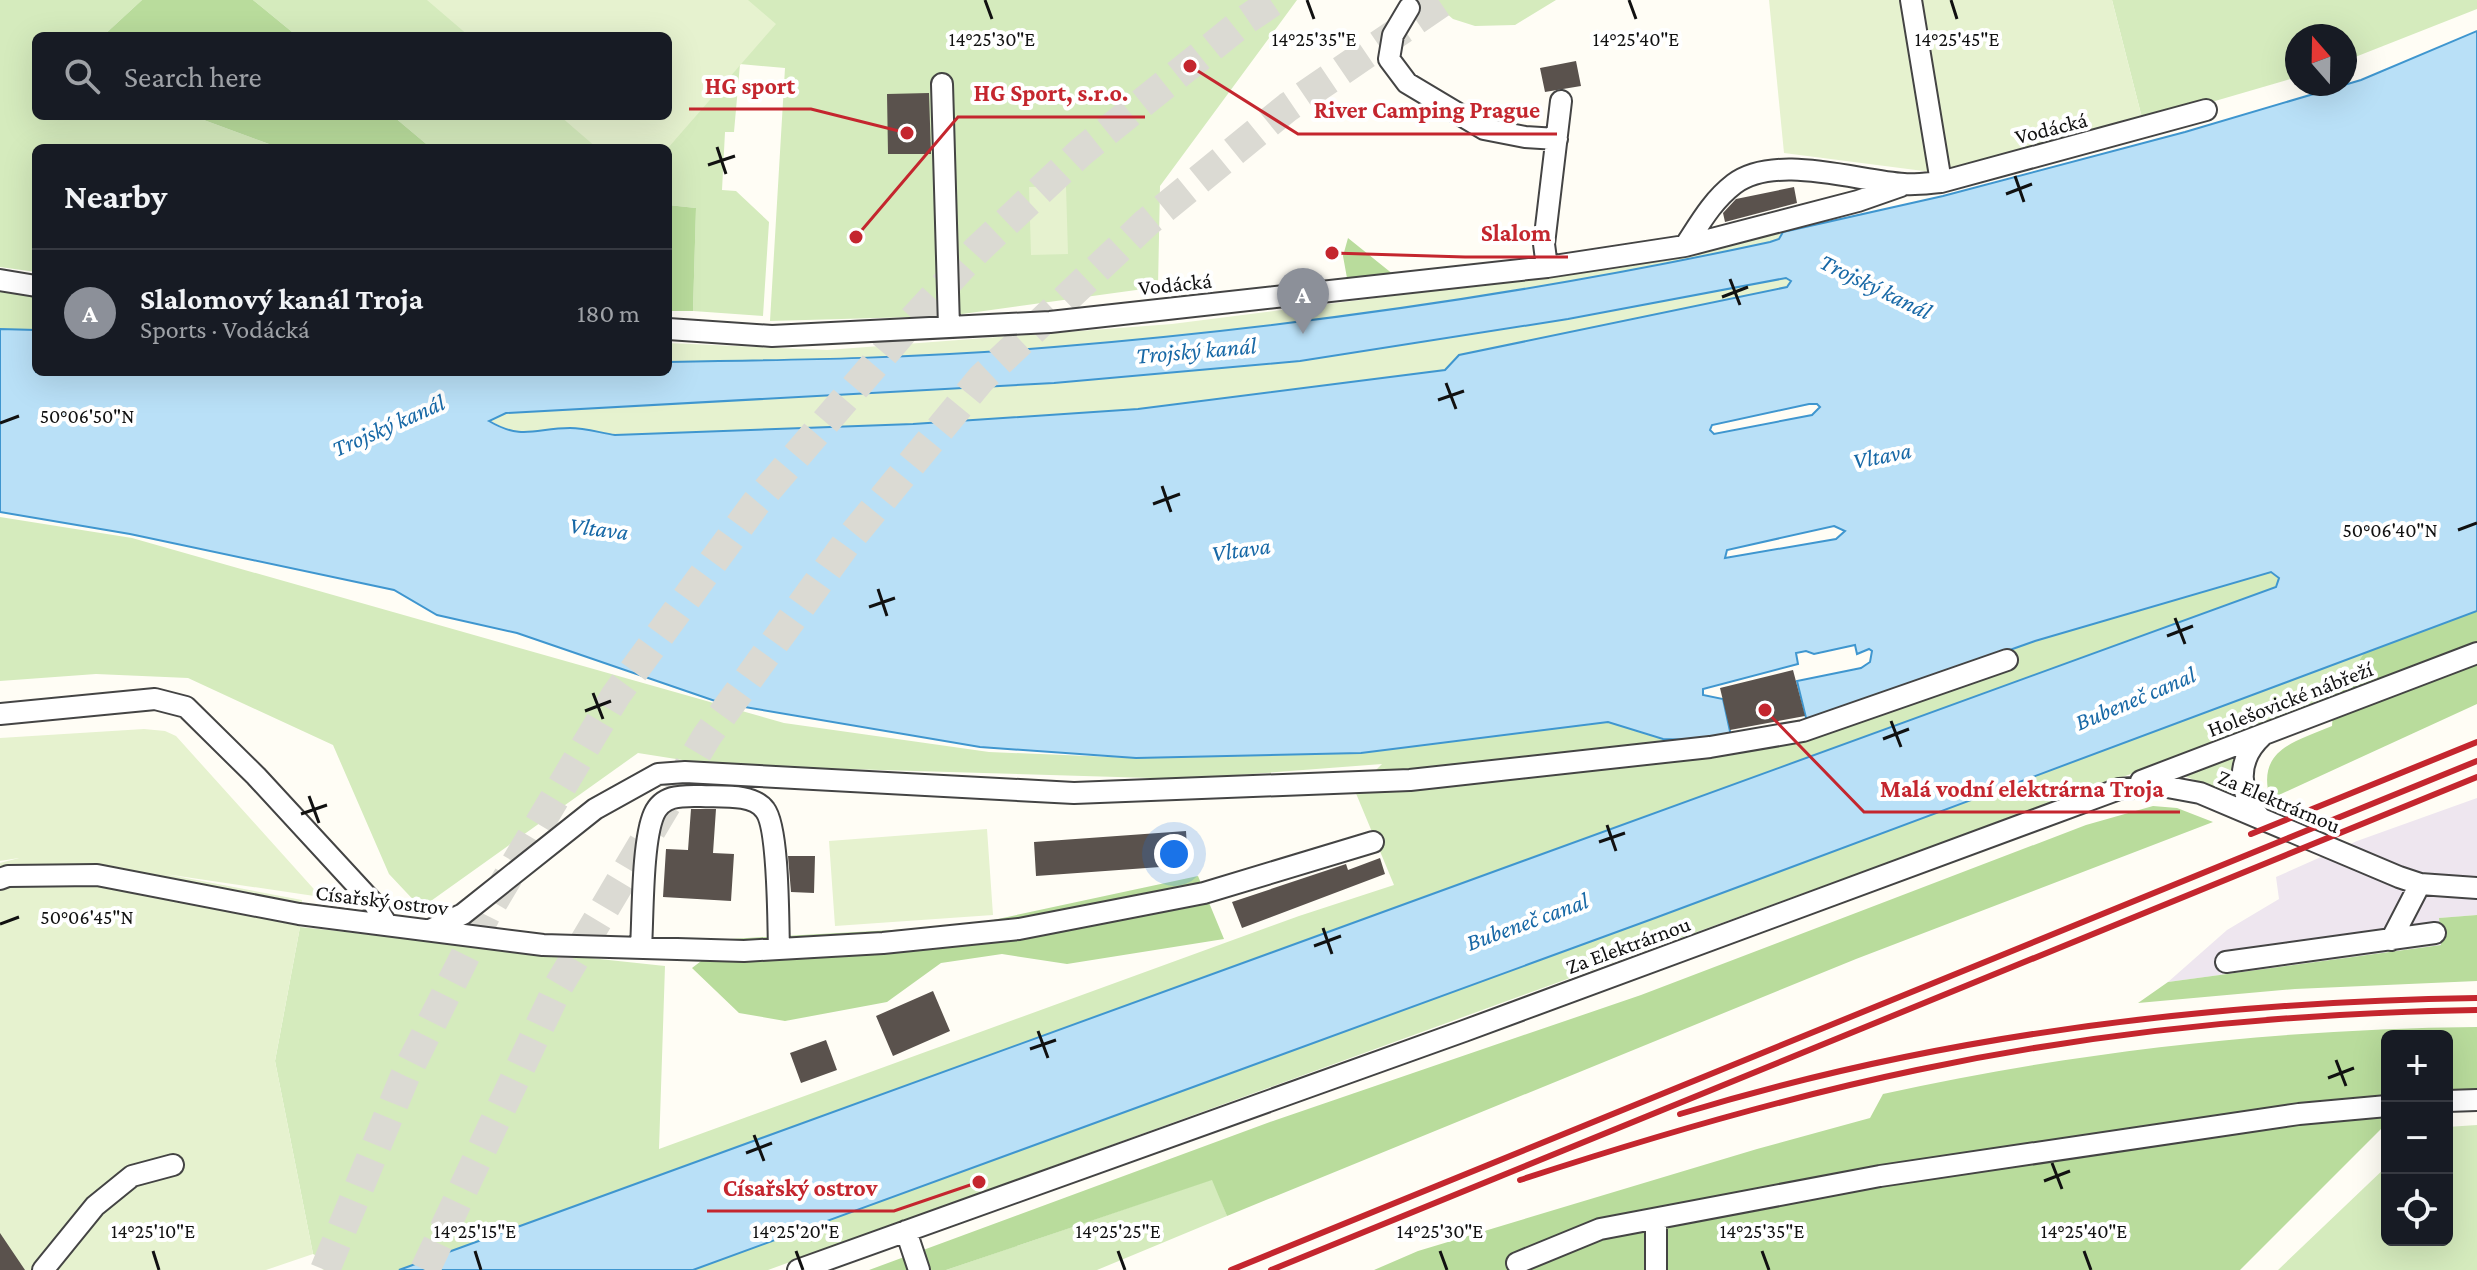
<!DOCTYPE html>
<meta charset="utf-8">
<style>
:root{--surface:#171b24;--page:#242831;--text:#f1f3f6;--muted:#9ea1a6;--line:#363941;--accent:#8c9099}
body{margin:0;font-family:"Crimson Pro",serif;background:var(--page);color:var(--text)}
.controls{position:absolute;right:24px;bottom:24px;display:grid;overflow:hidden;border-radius:12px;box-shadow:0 8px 32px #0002}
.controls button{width:72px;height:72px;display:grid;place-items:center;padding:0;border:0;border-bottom:2px solid var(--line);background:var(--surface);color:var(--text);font:40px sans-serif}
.compass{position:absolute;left:2285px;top:24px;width:72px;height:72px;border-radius:50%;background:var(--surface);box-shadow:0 8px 32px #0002;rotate:340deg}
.you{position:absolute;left:1174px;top:854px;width:28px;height:28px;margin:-20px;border:6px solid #fff;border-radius:50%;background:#1a73e8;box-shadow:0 0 0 12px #1a73e833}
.badge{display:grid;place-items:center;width:52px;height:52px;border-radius:50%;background:var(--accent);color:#fff;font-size:26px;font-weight:700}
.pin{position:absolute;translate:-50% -66px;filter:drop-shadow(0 2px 4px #0008)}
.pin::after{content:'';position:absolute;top:42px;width:28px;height:24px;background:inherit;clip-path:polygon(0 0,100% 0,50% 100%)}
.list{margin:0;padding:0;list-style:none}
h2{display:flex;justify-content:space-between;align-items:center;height:104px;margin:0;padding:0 32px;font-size:34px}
h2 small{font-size:26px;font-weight:400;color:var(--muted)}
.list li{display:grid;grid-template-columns:52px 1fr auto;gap:24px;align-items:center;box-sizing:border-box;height:128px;padding:0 32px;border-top:2px solid var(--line)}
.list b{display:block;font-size:30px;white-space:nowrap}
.list p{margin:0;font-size:26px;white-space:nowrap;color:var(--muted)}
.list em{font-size:26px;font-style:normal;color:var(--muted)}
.icon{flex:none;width:44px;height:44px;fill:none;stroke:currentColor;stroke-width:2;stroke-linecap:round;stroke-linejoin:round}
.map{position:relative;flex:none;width:2477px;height:1270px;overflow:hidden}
.search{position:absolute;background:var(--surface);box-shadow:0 8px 32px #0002;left:32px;top:32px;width:640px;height:88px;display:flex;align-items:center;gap:20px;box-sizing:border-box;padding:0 28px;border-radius:12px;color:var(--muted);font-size:30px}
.panel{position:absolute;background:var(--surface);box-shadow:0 8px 32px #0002;left:32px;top:144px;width:640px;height:232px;border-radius:12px}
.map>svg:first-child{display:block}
.industrial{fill:#eee6ef}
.green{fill:#d5ebbd}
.forest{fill:#b9dc9c}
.pitch{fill:#e6f2cf}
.water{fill:#b9e0f7;stroke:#3f96cf;stroke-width:2;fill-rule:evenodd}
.building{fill:#5a524d}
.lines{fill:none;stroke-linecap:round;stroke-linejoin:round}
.highway-tunnel{stroke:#dbdad3;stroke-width:30;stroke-dasharray:30 15;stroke-linecap:butt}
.minor-casing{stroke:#444;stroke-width:24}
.minor{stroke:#fff;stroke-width:20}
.rail{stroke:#c4262e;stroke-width:6}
.ticks{fill:none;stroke:#111;stroke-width:3}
.labels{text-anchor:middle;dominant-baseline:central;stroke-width:8;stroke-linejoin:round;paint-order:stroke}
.street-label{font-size:22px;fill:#111;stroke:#fff}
.water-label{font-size:24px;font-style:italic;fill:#1768a6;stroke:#fff}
.ticks-label{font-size:20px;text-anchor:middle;fill:#111;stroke:#fff;stroke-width:8;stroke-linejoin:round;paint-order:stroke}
.leader{fill:none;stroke:#c4262e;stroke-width:3}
.callout-dot{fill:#c4262e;stroke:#fff;stroke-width:3}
.callout-label{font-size:24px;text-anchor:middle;font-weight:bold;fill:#c4262e;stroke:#fff;stroke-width:8;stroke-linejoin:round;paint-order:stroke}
</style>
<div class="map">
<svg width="2477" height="1270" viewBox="0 0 2477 1270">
<rect width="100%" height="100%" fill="#fffdf5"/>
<path class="industrial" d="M2477,798V915L2439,918L2442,945L2168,982L2227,930L2279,899L2276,877L2357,841Z"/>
<path class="green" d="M0,0H142L103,36H36V116H193L269,144L272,148H36V272L0,267Z
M253,0H1297L1160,186L1158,287L948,316L770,321L785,68L740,64L734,132H725L722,190L736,191L769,222L763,316L693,311L696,208L668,205V148H431L393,116H668V36H297Z
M1431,0H1556L1515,25L1475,26L1453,19Z
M2112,0H2477V9L2345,61V36H2297V77L2143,122Z
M0,280L36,286V330L0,329Z
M0,517L132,538L784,723L989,752L1136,758L1361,753L1608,722L1663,739L1694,740L1807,722L2035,641L2271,572L2279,578L2276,587L399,1270H322L335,1265L313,1254L275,1061L300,927L665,966L659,1149L1299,916L1394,885L1355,791L1382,764L1185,779L714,765L638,753L421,908L389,874L333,745L188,678L96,674L0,681Z
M2364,653L2334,700L768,1270H693L1655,918Z
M2234,756L2232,794L2184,776Z
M2477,1125V1270H2278L2387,1166V1240H2447V1127Z
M1213,1179L1227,1216L1097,1270H946Z"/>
<path class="forest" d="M142,0H253L297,36H103Z
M193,116H393L431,148H272L269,144Z
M668,205L696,208L693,311H668Z
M1348,238L1394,275L1347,278L1343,256Z
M2477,611V704L2270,799C2256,749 2295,742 2332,726L2334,700L2364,653Z
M2153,806L2177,808L2213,822L1856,959L1227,1216L1212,1180L946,1270H869L1273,1121L1641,995L2086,825Z
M1198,876L1224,939L1067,964L1002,954L941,963L887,1002L785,1021L739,1013L692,968L730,939L965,926Z
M2477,915V981L2295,989L2138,1003L2168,982L2441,945L2439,918Z
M2477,1027V1089L2447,1092V1036H2387V1123L2240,1270H1374L1418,1251L1757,1149L1870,1118L1883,1094C2078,1051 2277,1029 2477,1027Z"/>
<path class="pitch" d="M427,0H748L776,24L668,148H597L560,116H668V36H469Z
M1769,0H2112L2143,122L1939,173L1784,153Z
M1066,186L1068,254L1031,255L1029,187Z
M1783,232L1779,240L1791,280L1787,287L1445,370L1138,409L913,424L615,435C601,433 585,428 570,428C535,428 523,441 489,420L494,372H668V343L827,350L1172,324L1664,261Z
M144,729L165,731L176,736L321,897L165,874L302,900L300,927L275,1061L313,1254L266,1270H0V863L19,858L0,861V738Z
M987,829L993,915L835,926L829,841Z"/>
<path class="water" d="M2477,31V611L1655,918L693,1270H399L2276,587L2279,578L2271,572L2035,641L1807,722L1797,681L1861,668L1870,662L1872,651L1869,649L1857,654L1855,645L1814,654L1806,651L1796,653L1798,664L1703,689V695L1723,699L1731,736L1694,740L1663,739L1608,722L1361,753L1136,758L980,747L721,703L517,633L437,615L394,590L130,534L0,512V329L36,330V372H668V362C797,360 926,358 1054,347C1295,327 1534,293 1770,242L1779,239L1783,232L1943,196L2185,132L2361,80ZM1786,278L1791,281L1787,287L1459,355L1445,370L1138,409L913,424L615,435C601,433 585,428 570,428C536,428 523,441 489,421L506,413L1054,383L1300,361L1568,319ZM1809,404H1817L1820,407L1812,415L1714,434L1710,430L1712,425ZM1834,526L1845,531L1836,539L1725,558L1727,550Z"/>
<path class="building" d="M1576,61L1581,86L1545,92L1540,68Z
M929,93L931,154H888L887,94Z
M1794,187L1797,203L1725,222L1723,213L1736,199Z
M1793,670L1805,716L1730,730L1720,688Z
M691,809H716L713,853L734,854L731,901L663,897L666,849L688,850Z
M1186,831L1188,865L1036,876L1034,842Z
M788,856H815L814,893L791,892Z
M1380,858L1385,874L1242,928L1232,902L1346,864L1348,870Z
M933,991L950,1031L893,1056L876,1016Z
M826,1040L837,1070L801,1083L790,1053Z
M0,1233L25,1270H0Z"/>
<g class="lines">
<path class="highway-tunnel" d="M325,1270L405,1076L487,912L616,695L756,503L911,322L977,250L1081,152L1244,21L1275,0
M425,1270L559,985L707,736L848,541L981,379L1146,223L1288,107L1445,0"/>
<g class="minor-casing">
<path id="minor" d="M1911,0L1941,182
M1409,8L1393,35L1389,59L1407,83L1484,129L1525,137L1557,139
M942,84L949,327
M1685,246L1858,201L1901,186
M1547,267L1544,244L1561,101
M0,280L36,286
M668,329L772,336L1050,322L1547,267L1685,246C1700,223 1712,201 1734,184C1775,153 1857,181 1904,184C1916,185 1929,183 1941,182L2206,110
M0,714L155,699L186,707L256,776L375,905L387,925
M2141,781L2477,653
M2261,819C2238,793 2235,761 2262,736
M0,879L8,876L97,875L299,914L543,945L744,951L883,943L1019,929L1204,893L1373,842
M430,930L463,914L595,809L658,774L685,772L1074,793L1410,780L1710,747L1803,731L2007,660
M2391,940L2420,884
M641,948C643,916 642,841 654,814C663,794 683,796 701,796C720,797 753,793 765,810C779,828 778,922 779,949
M2226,962L2435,933
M2447,1101L2477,1100
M906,1231L919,1270
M1517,1263L1600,1229L1880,1176L2299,1114L2387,1106
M43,1270L95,1206L132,1176L173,1165
M798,1270L1464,1031L2119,789L2162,786L2200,793L2399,877L2420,884L2477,888
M1656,1270V1220"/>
</g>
<use href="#minor" class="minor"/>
<path class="rail" d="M2251,834L2477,742
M1680,1114C1938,1035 2208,1002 2477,998
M1520,1180C1651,1137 1783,1098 1917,1070C2101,1031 2289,1013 2477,1010
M1231,1270L2477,761
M1271,1270L2477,777"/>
</g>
<path class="ticks" d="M985,0L992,19M1307,0L1314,19M1629,0L1636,19M1951,0L1957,19M717,147L726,174M708,165L735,156M2015,176L2024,202M2006,194L2032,184M1730,279L1740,305M1722,297L1748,287M1446,383L1456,409M1438,400L1464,391M0,423L19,416M1162,486L1171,512M1153,504L1180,494M2458,530L2477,523M878,589L887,616M869,607L895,598M2175,618L2185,644M2167,636L2193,626M593,693L603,719M585,711L611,701M1891,721L1901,747M1883,739L1909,729M309,796L319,823M301,814L327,805M1607,825L1616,851M1599,842L1625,833M0,924L19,917M1323,928L1332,954M1314,946L1341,936M1038,1031L1048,1058M1030,1049L1056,1040M2336,1060L2346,1086M2328,1078L2354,1068M754,1135L764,1161M746,1153L772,1143M2052,1163L2062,1189M2044,1181L2070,1171M153,1251L159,1270M475,1251L481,1270M796,1251L803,1270M1118,1251L1125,1270M1440,1251L1447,1270M1762,1251L1769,1270M2084,1251L2091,1270"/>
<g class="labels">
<g class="street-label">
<text transform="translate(2051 128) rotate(-14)">Vodácká</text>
<text transform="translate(1175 284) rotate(-6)">Vodácká</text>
<text transform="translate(2290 699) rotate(-21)">Holešovické nábřeží</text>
<text transform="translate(2279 801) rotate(23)">Za Elektrárnou</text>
<text transform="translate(382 900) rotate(7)">Císařský ostrov</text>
<text transform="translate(1628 945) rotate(-20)">Za Elektrárnou</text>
</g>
<g class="water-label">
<text transform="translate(1876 286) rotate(26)">Trojský kanál</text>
<text transform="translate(1196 350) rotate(-5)">Trojský kanál</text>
<text transform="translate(388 425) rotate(-24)">Trojský kanál</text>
<text transform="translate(1882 455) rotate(-11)">Vltava</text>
<text transform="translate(599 528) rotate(7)">Vltava</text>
<text transform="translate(1241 549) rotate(-8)">Vltava</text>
<text transform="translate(2135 698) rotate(-23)">Bubeneč canal</text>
<text transform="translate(1527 921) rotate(-20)">Bubeneč canal</text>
</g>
</g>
<g class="ticks-label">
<text x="992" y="46">14°25'30"E</text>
<text x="1314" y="46">14°25'35"E</text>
<text x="1636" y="46">14°25'40"E</text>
<text x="1957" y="46">14°25'45"E</text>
<text x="87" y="423">50°06'50"N</text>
<text x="2390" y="537">50°06'40"N</text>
<text x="87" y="924">50°06'45"N</text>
<text x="153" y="1238">14°25'10"E</text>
<text x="475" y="1238">14°25'15"E</text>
<text x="796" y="1238">14°25'20"E</text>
<text x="1118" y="1238">14°25'25"E</text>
<text x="1440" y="1238">14°25'30"E</text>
<text x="1762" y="1238">14°25'35"E</text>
<text x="2084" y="1238">14°25'40"E</text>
</g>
<path class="leader" d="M907 133L811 109H689M856 237L958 117H1145M1190 66L1298 134H1557M1332 253L1465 257H1568M1765 710L1864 812H2180M979 1182L894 1211H707"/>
<g class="callout-dot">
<circle cx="907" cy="133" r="8"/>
<circle cx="856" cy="237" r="8"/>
<circle cx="1190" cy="66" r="8"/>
<circle cx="1332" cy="253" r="8"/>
<circle cx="1765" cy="710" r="8"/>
<circle cx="979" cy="1182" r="8"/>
</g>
<g class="callout-label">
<text x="750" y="94">HG sport</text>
<text x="1051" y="101">HG Sport, s.r.o.</text>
<text x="1427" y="118">River Camping Prague</text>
<text x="1516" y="241">Slalom</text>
<text x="2022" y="797">Malá vodní elektrárna Troja</text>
<text x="800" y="1196">Císařský ostrov</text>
</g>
</svg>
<div class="controls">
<button>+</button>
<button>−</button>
<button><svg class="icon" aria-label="locate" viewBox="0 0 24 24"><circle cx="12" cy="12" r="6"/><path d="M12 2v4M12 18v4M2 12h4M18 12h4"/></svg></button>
</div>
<svg class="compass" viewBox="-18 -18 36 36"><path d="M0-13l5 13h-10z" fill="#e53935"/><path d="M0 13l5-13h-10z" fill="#9ea1a6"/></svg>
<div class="you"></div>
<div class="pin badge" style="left:1303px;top:334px">A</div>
<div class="search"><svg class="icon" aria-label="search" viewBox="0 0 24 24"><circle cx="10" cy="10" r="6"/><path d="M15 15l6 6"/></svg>Search here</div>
<section class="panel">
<h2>Nearby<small></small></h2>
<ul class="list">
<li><span class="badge">A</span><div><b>Slalomový kanál Troja</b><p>Sports · Vodácká</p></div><em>180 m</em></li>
</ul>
</section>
</div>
